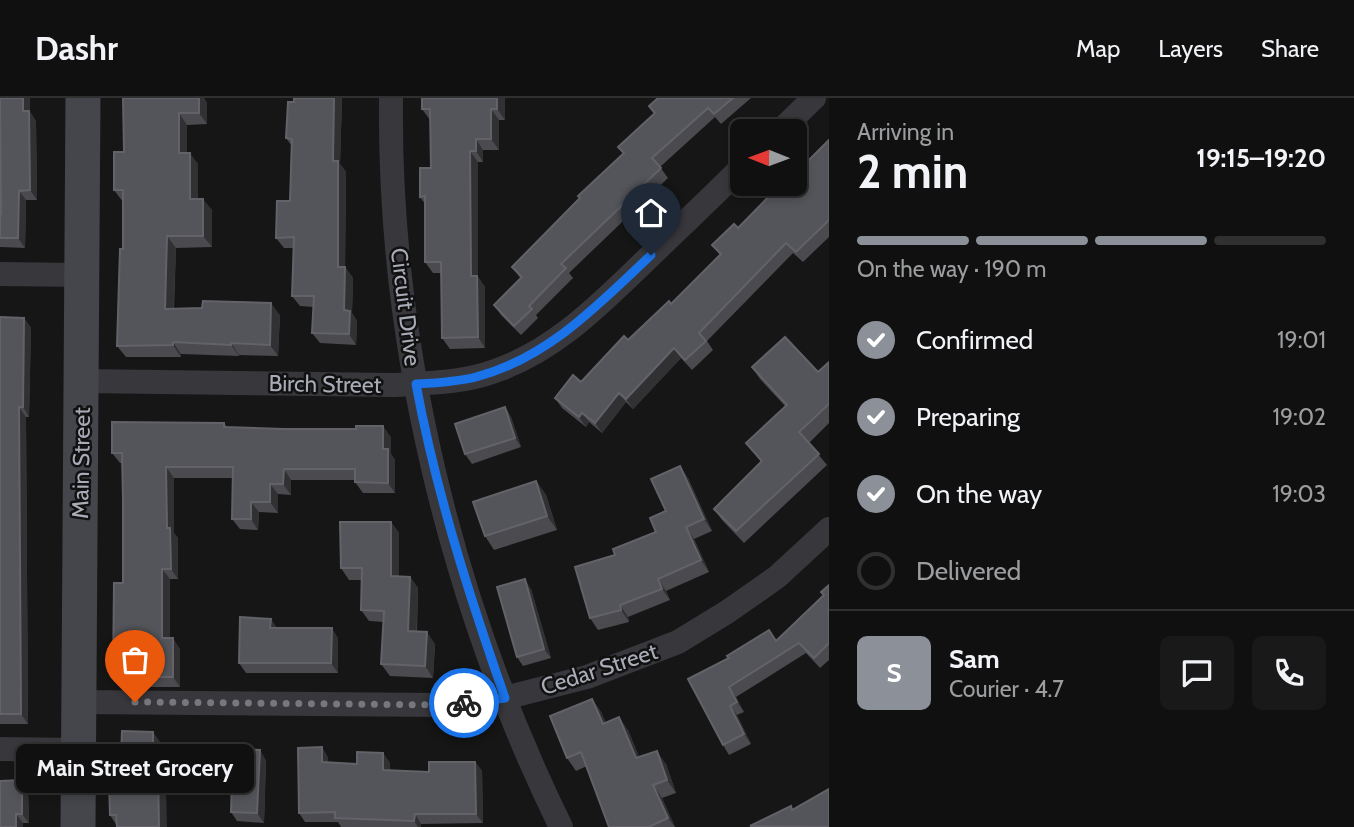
<!DOCTYPE html>
<meta charset="utf-8">
<style>
:root{--surface:#101011;--page:#19191a;--text:#f1f3f6;--muted:#9c9d9f;--line:#303031;--accent:#8c9099}
body{margin:0;font-family:Cabin,sans-serif;background:var(--page);color:var(--text);height:100vh;display:flex;flex-direction:column;font-size:26px;white-space:nowrap}
*{box-sizing:border-box;margin:0}
p{font-size:23px;color:var(--muted)}
.icon{flex:none;width:38px;height:38px;fill:none;stroke:currentColor;stroke-width:2;stroke-linecap:round;stroke-linejoin:round}
.map{position:relative;flex:1;overflow:hidden}
.side{display:flex;flex-direction:column;background:var(--surface);width:525px}
.side>*{flex:none}
.needle{width:46px;rotate:271deg}
.buttons{position:absolute;left:730px;top:21px;display:grid;gap:14px}
.buttons a{display:grid;place-items:center;width:77px;height:77px;border-radius:10px;background:var(--surface);box-shadow:0 4px 10px #0003,0 0 0 2px var(--line);font-size:35px}
.pin{position:absolute;display:grid;place-items:center;width:60px;height:60px;color:#fff;margin:-72px -30px;border-radius:50% 50% 50% 0;rotate:-45deg;box-shadow:0 0 7px #0007}
.pin .icon{rotate:45deg}
.courier{position:absolute;display:grid;place-items:center;width:70px;height:70px;margin:-35px;border:5px solid #1a73e8;border-radius:50%;background:#fff;color:#222;box-shadow:0 2px 9px #0007}
.bubble{position:absolute;height:49px;border-radius:10px;background:var(--surface);box-shadow:0 4px 10px #0003,0 0 0 2px var(--line);font-size:23px;font-weight:800;line-height:49px;text-align:center}
.headline em{font-style:normal;font-weight:800}
.headline div{display:flex;flex-direction:column-reverse}
.headline{display:flex;align-items:center;justify-content:space-between;height:119px;padding:0 28px}
h1{font-size:46px;font-weight:800;line-height:52px}
.bar{display:grid;grid-template-columns:repeat(4,1fr);gap:10px 7px;align-content:center;height:84px;padding:0 28px}
.bar i{height:9px;border-radius:5px;background:var(--line)}
.bar .on{background:var(--accent)}
.bar p{grid-column:span 4}
.line{display:flex;align-items:center;gap:18px;padding:0 28px;border-top:2px solid var(--line)}
.line div{flex:1}
.round{display:grid;place-items:center;flex:none;width:74px;height:74px;border-radius:10px;background:var(--page)}
ol{padding:0 28px;list-style:none}
li{display:flex;align-items:center;gap:21px;height:77px}
li p{margin-inline-start:auto}
li .icon{padding:7px;border-radius:50%;background:var(--accent);color:#fff;stroke-width:4}
li:last-child{color:var(--muted)}
li i{width:38px;height:38px;border:4px solid var(--line);border-radius:50%}
header{display:flex;align-items:center;gap:42px;box-sizing:border-box;height:98px;padding:0 35px;background:var(--surface);border-bottom:2px solid var(--line)}
header strong{font-size:33px}
nav{display:flex;gap:38px;margin-inline-start:auto;font-size:24px}
main{display:flex;flex:1;min-height:0}
.map>svg:first-child{display:block}
.lines{fill:none;stroke-linecap:round;stroke-linejoin:round}
.street{stroke:#37373c;stroke-width:24}
.secondary{stroke:#45464c;stroke-width:35}
.wall{fill:#4a4a4f}
.shaded-wall{fill:#313134}
.building{fill:#54555a;stroke:#626268;stroke-width:2}
.done{stroke:#76787e;stroke-width:7;stroke-dasharray:0 12.6}
.route{stroke:#1a73e8;stroke-width:9}
.labels{text-anchor:middle;dominant-baseline:central;stroke-width:5;stroke-linejoin:round;paint-order:stroke}
.street-label{font-size:23px;fill:#a9acb6;stroke:#111112}
</style>
<header>
<strong>Dashr</strong>
<nav><a>Map</a><a>Layers</a><a>Share</a></nav>
</header>
<main>
<div class="map">
<svg width="829" height="729" viewBox="0 0 829 729">
<rect width="100%" height="100%" fill="#161617"/>
<g class="lines">
<g class="street">
<path d="M 391,0 C 388,247 452,507 561,729"/>
<polyline points="780,33 814,0"/>
<polyline points="0,176 82,177"/>
<path d="M 82,283 L 394,287 C 428,285 463,285 495,273 C 556,252 600,206 645,163 C 677,132 710,101 742,69"/>
<polyline points="79,604 441,607 505,600 587,579 678,544 727,514 777,479 829,431"/>
<polyline points="0,651 79,652"/>
</g>
<polyline class="secondary" points="78,729 83,0"/>
</g>
<g class="wall">
<polygon points="0,0 30,0 30,14 36,23 37,102 26,102 25,150 0,149 0,116 1,116"/>
<polygon points="123,0 204,0 207,5 207,26 187,27 187,55 198,66 198,101 212,112 212,149 176,150 174,211 280,217 278,258 239,257 239,258 181,256 181,259 126,259 117,248 123,151 123,104 114,92 124,54"/>
<polygon points="294,0 342,0 340,66 346,74 345,169 353,180 352,215 357,223 356,247 320,245 312,235 314,209 300,208 292,198 294,150 284,150 276,140 290,103 291,47 286,40"/>
<polygon points="422,0 505,0 505,22 499,22 499,52 483,52 483,64 478,64 478,179 485,189 485,250 450,251 442,240 441,175 433,175 425,164 425,106 420,99 431,70 430,22 422,11"/>
<polygon points="658,0 751,0 721,26 715,19 660,69 668,80 569,175 573,180 536,217 538,220 521,237 501,217 494,207 521,181 512,169 623,56 618,49 654,16 649,8"/>
<polygon points="829,42 829,139 803,164 793,155 707,243 713,252 692,272 681,260 633,311 626,304 602,335 589,324 586,329 562,310 555,300 581,284 671,206 720,157 712,147 738,130 781,90"/>
<polygon points="0,219 24,220 31,230 29,319 26,319 28,626 0,626"/>
<polygon points="829,264 829,325 809,345 827,367 744,445 722,422 714,411 761,364 746,345 785,308 760,281 752,269 818,274"/>
<polygon points="505,309 511,319 521,349 472,366 465,356"/>
<polygon points="224,325 227,329 391,339 391,356 395,362 395,395 363,395 355,384 355,382 291,382 291,397 278,396 278,415 259,414 258,432 240,431 232,421 233,380 174,380 174,435 178,440 178,481 170,481 170,540 180,551 180,589 121,589 113,579 123,485 122,365 120,365 112,355"/>
<polygon points="688,380 712,433 694,441 709,474 666,493 670,502 628,519 629,524 598,532 590,520 615,457 656,434 666,413"/>
<polygon points="536,383 546,397 557,432 494,452 485,438"/>
<polygon points="391,424 399,435 399,478 410,479 418,490 417,534 435,546 433,580 390,578 381,566 384,524 369,523 361,512 362,482 349,482 341,470"/>
<polygon points="829,487 829,562 820,570 806,555 736,599 744,614 737,617 751,646 729,657 723,647 688,581 776,543 823,497"/>
<polygon points="531,491 551,560 523,568 517,559"/>
<polygon points="277,530 338,540 338,575 246,575 239,565"/>
<polygon points="592,601 601,614 606,625 628,632 639,659 666,666 676,695 662,700 675,729 609,729 587,668 576,673 567,660"/>
<polygon points="161,646 166,646 174,657 173,685 166,685 117,728 110,717 120,684"/>
<polygon points="383,655 390,665 390,673 429,674 475,664 482,673 483,725 421,726 421,729 341,729 338,724 305,724 299,715 328,659 328,664 357,666"/>
<polygon points="266,662 264,725 237,723 231,714"/>
<polygon points="28,692 29,725 23,725 23,729 0,729"/>
</g>
<g class="shaded-wall">
<polygon points="23,0 30,0 30,14 36,23 37,102 30,92 23,13"/>
<polygon points="199,0 204,0 207,5 207,26 199,15"/>
<polygon points="334,0 342,0 340,66 346,74 345,176 345,169 353,180 352,215 357,223 356,247 349,236 338,169 333,63"/>
<polygon points="497,0 505,0 505,22 497,11"/>
<polygon points="491,11 499,22 499,52 491,41"/>
<polygon points="179,15 187,27 187,66 179,55"/>
<polygon points="476,41 483,52 483,64 476,53"/>
<polygon points="470,53 478,64 478,179 485,189 485,250 478,239 471,178"/>
<polygon points="190,55 198,66 198,112 190,101"/>
<polygon points="19,93 26,102 25,150 18,140"/>
<polygon points="203,101 212,112 212,149 203,138"/>
<polygon points="167,138 176,150 173,222 165,211"/>
<polygon points="271,205 280,217 278,258 270,247"/>
<polygon points="24,220 31,230 29,319 23,309"/>
<polygon points="173,244 181,256 181,259 173,247"/>
<polygon points="231,245 239,257 239,258 231,247"/>
<polygon points="674,250 681,260 633,311 626,301"/>
<polygon points="619,295 626,304 602,335 595,325"/>
<polygon points="19,309 26,319 28,626 21,616"/>
<polygon points="505,309 511,319 521,349 515,340"/>
<polygon points="582,315 589,324 586,329 579,319"/>
<polygon points="383,328 391,339 391,356 395,362 395,395 388,385 383,351"/>
<polygon points="680,368 688,380 712,433 704,421"/>
<polygon points="166,369 174,380 174,435 178,440 178,481 171,471 167,430"/>
<polygon points="284,371 291,382 291,397 283,386"/>
<polygon points="536,383 546,397 557,432 547,418"/>
<polygon points="270,386 278,396 278,415 270,404"/>
<polygon points="251,404 259,414 258,432 251,421"/>
<polygon points="391,424 399,435 399,489 391,478"/>
<polygon points="686,429 694,441 709,474 701,462"/>
<polygon points="162,471 170,481 170,551 162,540"/>
<polygon points="410,479 418,490 416,545 408,533"/>
<polygon points="525,481 531,491 551,560 544,551"/>
<polygon points="658,481 666,493 670,502 662,491"/>
<polygon points="620,507 628,519 629,524 621,512"/>
<polygon points="271,521 277,530 270,530"/>
<polygon points="332,530 338,540 338,575 331,565"/>
<polygon points="427,534 435,546 433,580 425,568"/>
<polygon points="173,540 180,551 180,589 173,579"/>
<polygon points="729,589 736,599 744,614 737,604"/>
<polygon points="592,601 601,614 612,639 603,626"/>
<polygon points="730,608 737,617 751,646 744,636"/>
<polygon points="619,619 628,632 645,673 636,660"/>
<polygon points="153,634 161,645 161,656 153,645"/>
<polygon points="166,646 174,657 173,685 165,674"/>
<polygon points="322,649 328,659 329,674 322,664"/>
<polygon points="260,652 266,662 264,725 257,715"/>
<polygon points="657,653 666,666 676,695 667,682"/>
<polygon points="383,655 390,665 390,682 383,672"/>
<polygon points="475,664 482,673 483,725 476,716"/>
<polygon points="158,674 166,685 167,729 159,729"/>
<polygon points="22,682 28,692 29,725 22,716"/>
<polygon points="653,687 662,700 675,729 668,720"/>
<polygon points="16,716 23,725 23,729 16,729"/>
<polygon points="415,716 421,726 421,729 418,729 414,723"/>
</g>
<g class="building">
<polygon points="0,0 23,0 23,13 29,13 30,92 19,93 18,140 0,140 0,116 1,116"/>
<polygon points="123,0 199,0 199,15 179,15 179,55 190,55 190,101 203,101 203,138 167,138 165,211 202,210 203,203 271,205 270,247 231,245 231,247 173,244 173,247 117,248 120,151 123,151 123,92 114,92 114,54 124,54"/>
<polygon points="294,0 334,0 333,63 338,63 338,169 345,169 344,212 350,213 349,236 312,235 314,198 292,198 294,139 276,140 277,103 290,103 292,41 286,40 288,4 294,4"/>
<polygon points="422,0 497,0 497,11 491,11 491,41 476,41 476,53 470,53 471,178 477,178 478,239 442,240 441,164 425,164 425,98 420,99 420,70 431,70 430,11 422,11"/>
<polygon points="658,0 733,0 714,16 708,10 652,60 661,70 561,166 566,170 529,208 532,211 514,228 494,207 522,179 512,169 580,100 578,98 624,55 618,49 655,15 649,8"/>
<polygon points="829,42 829,122 796,154 786,145 699,235 706,243 685,262 674,250 626,301 619,295 595,325 582,315 579,319 555,300 573,277 581,284 624,238 628,242 669,203 671,206 721,156 712,147 734,126 738,130 779,88 781,90 786,86 794,86 794,77"/>
<polygon points="0,219 24,220 23,309 19,309 21,616 0,616"/>
<polygon points="785,239 818,274 829,264 829,306 799,334 819,356 736,433 714,411 762,363 746,345 787,307 752,269"/>
<polygon points="505,309 515,340 465,356 455,326"/>
<polygon points="112,324 224,325 224,329 284,331 356,331 356,328 383,328 383,351 388,351 388,385 355,384 355,371 284,371 283,386 270,386 270,404 251,404 251,421 232,421 233,369 166,369 167,430 170,430 171,471 162,471 162,540 173,540 173,579 113,579 114,485 123,485 123,402 122,355 112,355"/>
<polygon points="680,368 704,421 686,429 701,462 658,481 662,491 620,507 621,512 590,520 575,469 615,457 613,451 656,434 650,420 666,413 651,381"/>
<polygon points="536,383 547,418 485,438 473,404"/>
<polygon points="340,424 391,424 391,478 410,479 408,533 427,534 425,568 381,566 384,513 361,512 362,470 341,470"/>
<polygon points="525,481 544,551 517,559 497,489"/>
<polygon points="829,487 829,545 814,560 799,545 729,589 737,604 730,608 744,636 723,647 688,581 729,560 727,558 769,532 776,543 824,497 821,494"/>
<polygon points="240,519 271,521 270,530 332,530 331,565 239,565"/>
<polygon points="592,601 603,626 619,619 636,660 657,653 667,682 653,687 668,720 649,729 609,729 581,654 567,660 550,618"/>
<polygon points="122,633 153,634 153,645 166,646 165,674 158,674 159,729 117,729 116,717 110,717 109,684 120,684"/>
<polygon points="322,649 322,664 357,666 357,654 383,655 383,672 429,674 429,664 475,664 476,716 415,716 414,723 335,720 335,714 299,715 298,650"/>
<polygon points="233,651 260,652 257,715 231,714"/>
<polygon points="22,682 22,716 16,716 16,729 0,729 0,683"/>
<polygon points="829,691 829,729 750,728 791,708 792,712"/>
</g>
<g class="lines">
<polyline class="done" points="135,604 441,607 464,605"/>
<path class="route" d="M 464,605 L 505,600 C 469,497 436,394 416,286 C 436,285 457,284 476,279 C 548,260 598,207 651,157"/>
</g>
<g class="labels">
<g class="street-label">
<text transform="translate(406 209) rotate(83)">Circuit Drive</text>
<text transform="translate(325 286) rotate(1)">Birch Street</text>
<text transform="translate(81 365) rotate(-89)">Main Street</text>
<text transform="translate(599 571) rotate(-18)">Cedar Street</text>
</g>
</g>
</svg>
<div class="buttons">
<a><svg class="needle" viewBox="-14 -14 28 28"><path d="M0-13l5 13h-10z" fill="#e53935"/><path d="M0 13l5-13h-10z" fill="#9c9d9f"/></svg></a>
</div>
<div class="pin" style="left:135px;top:604px;background:#ea580c"><svg class="icon" aria-label="bag" viewBox="0 0 24 24"><path d="M5 8h14l-1 12H6zM9 8a3 3 0 0 1 6 0"/></svg></div>
<div class="pin" style="left:651px;top:157px;background:#1f2937"><svg class="icon" aria-label="home" viewBox="0 0 24 24"><path d="M3 11l9-7 9 7M6 9v11h12V9"/></svg></div>
<div class="courier" style="left:464px;top:605px"><svg class="icon" aria-label="bike" viewBox="0 0 24 24"><circle cx="6" cy="16" r="4"/><circle cx="18" cy="16" r="4"/><path d="M6 16l4-8h5l3 8M10 8l3 8H6M13 5h3"/></svg></div>
<div class="bubble" style="left:16px;top:646px;width:238px">Main Street Grocery</div>
</div>
<section class="side">
<div class="headline"><div><h1>2 min</h1><p>Arriving in</p></div><em>19:15–19:20</em></div>
<div class="bar"><i class="on"></i><i class="on"></i><i class="on"></i><i></i><p>On the way · 190 m</p></div>
<ol>
<li><svg class="icon" aria-label="check" viewBox="0 0 24 24"><path d="M5 12l5 5 9-10"/></svg>Confirmed<p>19:01</p></li>
<li><svg class="icon" aria-label="check" viewBox="0 0 24 24"><path d="M5 12l5 5 9-10"/></svg>Preparing<p>19:02</p></li>
<li><svg class="icon" aria-label="check" viewBox="0 0 24 24"><path d="M5 12l5 5 9-10"/></svg>On the way<p>19:03</p></li>
<li><i></i>Delivered</li>
</ol>
<div class="line" style="height:126px"><b class="round" style="background:var(--accent);color:#fff">S</b><div><b>Sam</b><p>Courier · 4.7</p></div><a class="round"><svg class="icon" aria-label="chat" viewBox="0 0 24 24"><path d="M4 5h16v11H9l-5 4z"/></svg></a><a class="round"><svg class="icon" aria-label="phone" viewBox="0 0 24 24"><path d="M5 4h4l2 5-3 2q2 4 5 5l2-3 5 2v4C11 20 4 13 5 4z"/></svg></a></div>
</section>
</main>
